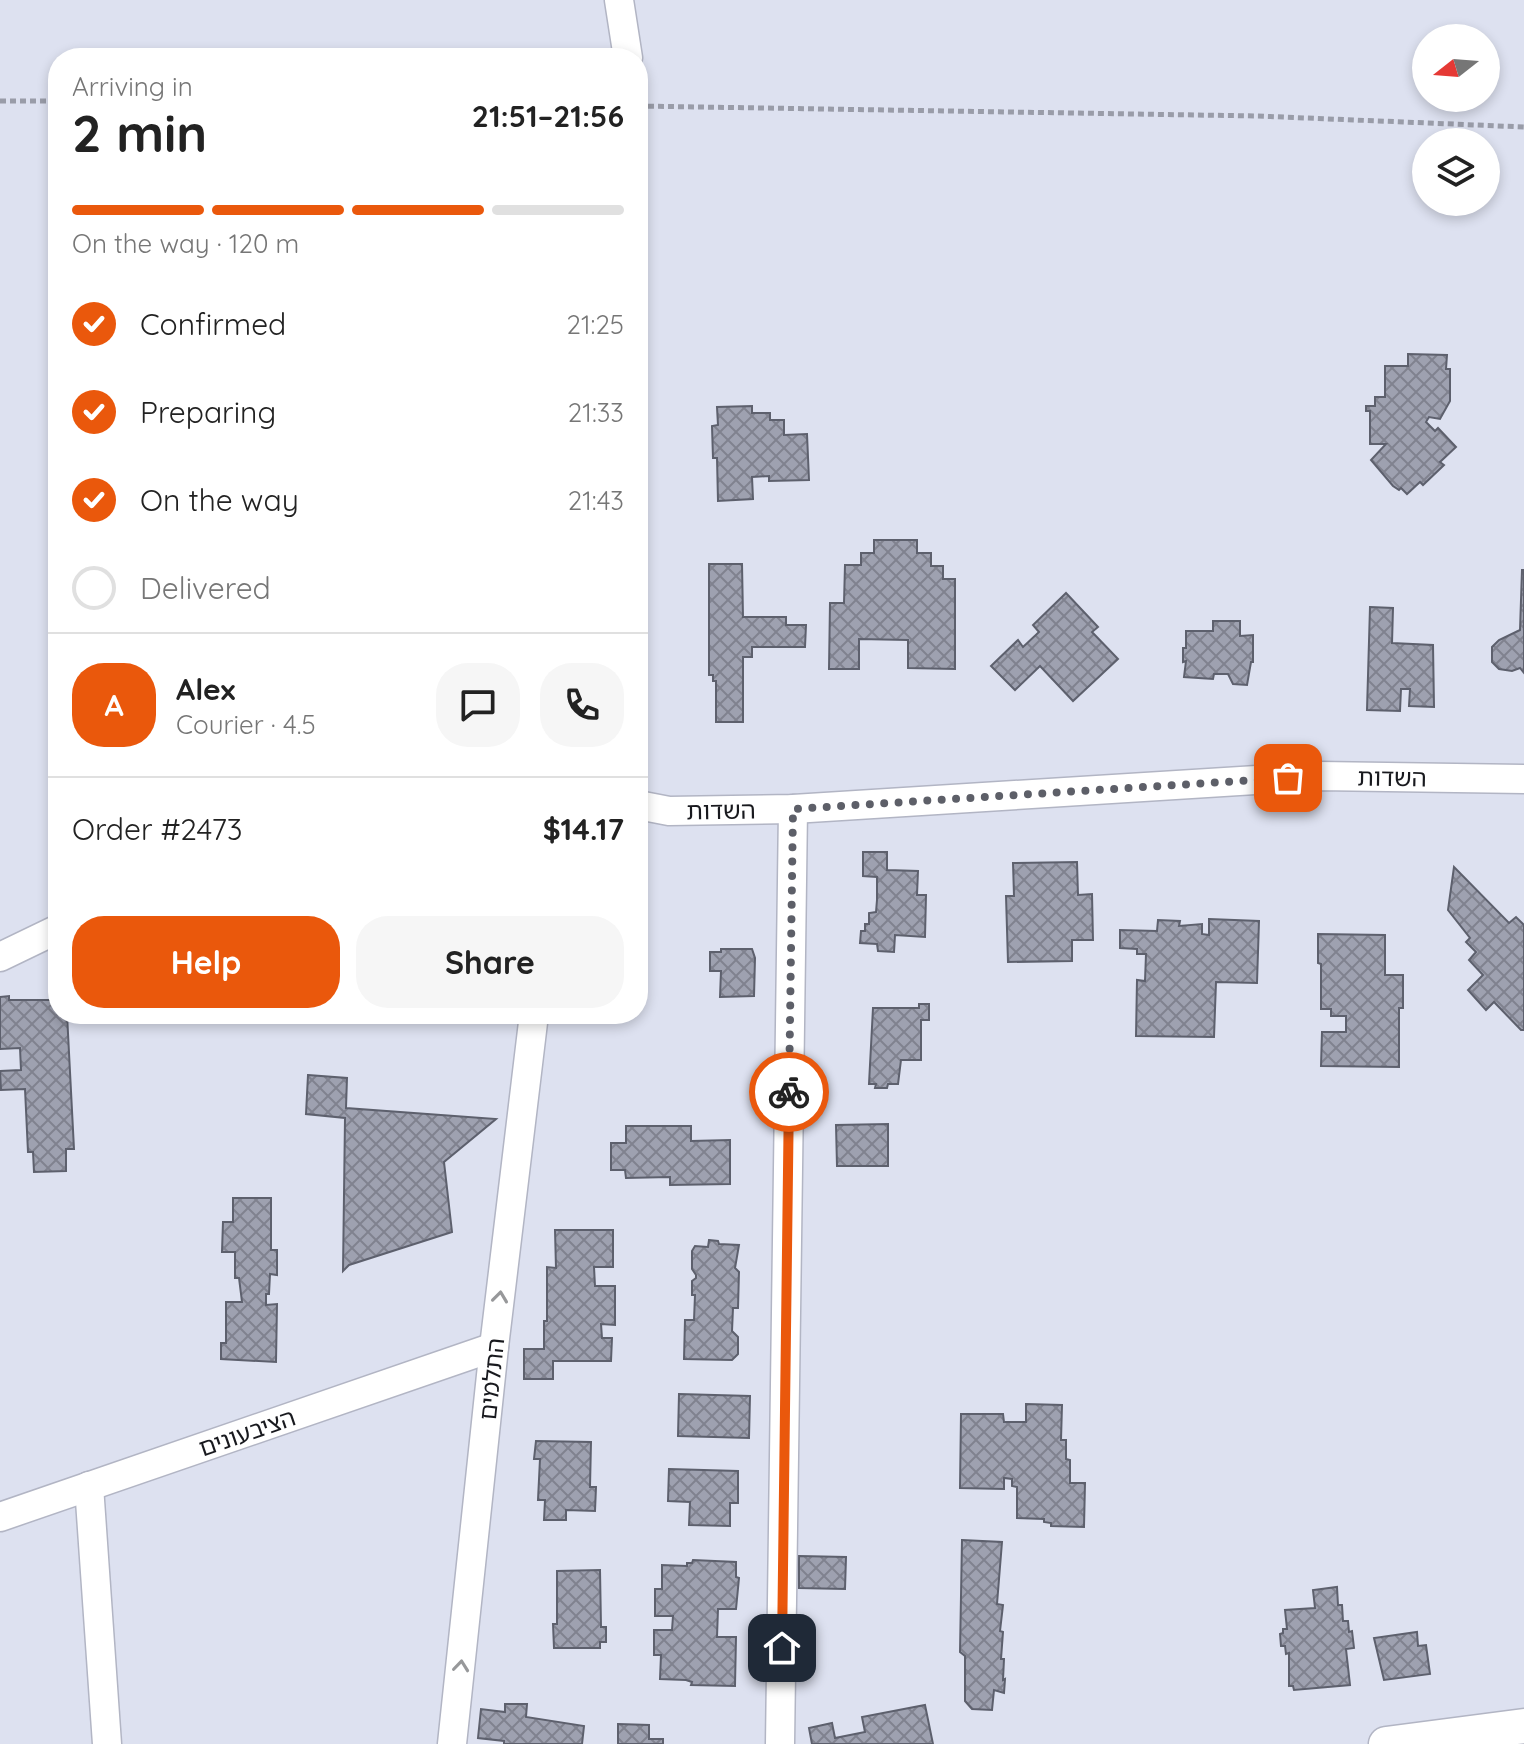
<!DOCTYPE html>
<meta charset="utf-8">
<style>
:root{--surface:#fff;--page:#f6f6f6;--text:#222;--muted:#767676;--line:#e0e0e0;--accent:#ea580c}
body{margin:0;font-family:Quicksand,"Noto Sans Hebrew",sans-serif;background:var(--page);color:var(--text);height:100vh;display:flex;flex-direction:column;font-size:30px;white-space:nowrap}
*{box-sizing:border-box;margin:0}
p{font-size:26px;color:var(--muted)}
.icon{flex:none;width:44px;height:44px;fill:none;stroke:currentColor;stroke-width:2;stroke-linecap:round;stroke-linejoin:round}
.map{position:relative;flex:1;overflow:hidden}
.panel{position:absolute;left:48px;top:48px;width:600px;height:976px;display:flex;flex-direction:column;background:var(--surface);border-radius:32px;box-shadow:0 4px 12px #0003}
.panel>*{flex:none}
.needle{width:52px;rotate:253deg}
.tools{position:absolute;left:1412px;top:24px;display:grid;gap:16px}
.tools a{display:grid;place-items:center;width:88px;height:88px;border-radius:50%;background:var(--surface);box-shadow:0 4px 12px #0003;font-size:40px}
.pin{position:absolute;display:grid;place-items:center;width:68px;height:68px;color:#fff;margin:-34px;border-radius:16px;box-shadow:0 4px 12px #0006}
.courier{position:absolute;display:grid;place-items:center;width:80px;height:80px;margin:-40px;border:6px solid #ea580c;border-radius:50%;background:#fff;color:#222;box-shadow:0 2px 10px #0007}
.summary em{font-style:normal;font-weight:700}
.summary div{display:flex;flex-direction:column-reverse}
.summary{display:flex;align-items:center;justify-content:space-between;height:136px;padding:0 24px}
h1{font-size:52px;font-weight:700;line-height:60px}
.bar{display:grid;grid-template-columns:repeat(4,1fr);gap:12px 8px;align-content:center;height:96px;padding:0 24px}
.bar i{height:10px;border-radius:6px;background:var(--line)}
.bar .on{background:var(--accent)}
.bar p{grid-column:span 4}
.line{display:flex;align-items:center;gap:20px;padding:0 24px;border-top:2px solid var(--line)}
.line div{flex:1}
.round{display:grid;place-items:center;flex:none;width:84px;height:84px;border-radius:32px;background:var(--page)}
ol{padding:0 24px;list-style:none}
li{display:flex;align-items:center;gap:24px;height:88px}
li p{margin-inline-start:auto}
li .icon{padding:8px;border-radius:50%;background:var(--accent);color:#fff;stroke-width:4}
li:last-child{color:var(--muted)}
li i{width:44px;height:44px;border:4px solid var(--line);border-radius:50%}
.action{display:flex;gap:16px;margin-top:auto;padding:16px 24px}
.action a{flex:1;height:92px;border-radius:32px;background:var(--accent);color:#fff;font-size:32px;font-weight:700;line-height:92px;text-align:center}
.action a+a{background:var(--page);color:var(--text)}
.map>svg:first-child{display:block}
.building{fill:url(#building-cross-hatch);stroke:#5d606d;stroke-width:2}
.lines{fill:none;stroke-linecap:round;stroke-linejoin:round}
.minor-casing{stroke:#b2b5c4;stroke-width:31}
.tertiary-casing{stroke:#b2b5c4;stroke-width:37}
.path{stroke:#999ca8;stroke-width:5;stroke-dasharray:6 4;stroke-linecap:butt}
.minor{stroke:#fff;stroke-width:28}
.tertiary{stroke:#fff;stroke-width:34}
.oneway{stroke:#97989a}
.done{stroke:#5d5f68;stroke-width:8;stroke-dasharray:0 14.4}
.route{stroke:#ea580c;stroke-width:10}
.labels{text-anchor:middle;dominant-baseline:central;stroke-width:7;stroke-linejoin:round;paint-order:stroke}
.street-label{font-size:24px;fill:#18191e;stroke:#fff}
</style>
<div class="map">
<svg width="1524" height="1744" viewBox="0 0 1524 1744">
<defs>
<pattern id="building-cross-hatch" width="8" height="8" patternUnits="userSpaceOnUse" patternTransform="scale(2)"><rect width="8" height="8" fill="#9ea1b0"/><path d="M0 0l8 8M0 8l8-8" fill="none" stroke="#80828f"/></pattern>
</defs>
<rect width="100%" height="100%" fill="#dde1f0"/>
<g class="building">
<polygon points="1408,354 1447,355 1446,369 1450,369 1450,401 1440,419 1429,417 1426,422 1435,431 1438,428 1456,447 1440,462 1444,465 1423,485 1420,482 1407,494 1401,488 1399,490 1393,486 1371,460 1386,444 1370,444 1370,411 1366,411 1366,406 1375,406 1375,397 1385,397 1385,366 1408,366"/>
<polygon points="752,406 752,413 770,413 770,420 784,420 784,435 807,434 809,480 769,481 769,476 752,477 753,499 718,501 717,458 713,458 712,426 718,425 717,407"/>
<polygon points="874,540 917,540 917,553 931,553 931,566 943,566 943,579 955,579 955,669 908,668 908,640 859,639 859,669 829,669 830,603 844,603 845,565 861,565 861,553 874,553"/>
<polygon points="709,564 742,564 743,617 786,617 786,625 806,625 805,647 752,647 752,657 743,657 743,722 716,722 716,681 713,681 713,675 709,675"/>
<polygon points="1522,570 1524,570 1524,673 1520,668 1512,671 1499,669 1492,662 1492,647 1499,640 1520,630"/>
<polygon points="1066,593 1098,627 1092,632 1118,659 1073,701 1040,666 1015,690 991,666 1018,640 1023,647 1039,632 1033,625"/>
<polygon points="1370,607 1393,608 1392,643 1433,645 1434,707 1409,706 1410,689 1401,689 1400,711 1367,710"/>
<polygon points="1213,621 1240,621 1240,636 1253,635 1253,662 1251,662 1247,685 1233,684 1228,674 1214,674 1213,679 1184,677 1186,661 1183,662 1183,648 1186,648 1186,631 1213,631"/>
<polygon points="863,852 887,852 887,870 918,871 917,895 926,895 925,937 895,935 894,952 878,951 877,944 860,943 861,931 865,931 865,924 869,924 869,913 876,912 877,900 877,877 863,876"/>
<polygon points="1077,862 1078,895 1092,894 1093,940 1072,940 1072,961 1008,962 1006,896 1014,896 1013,863"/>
<polygon points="1454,867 1509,923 1516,917 1524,925 1524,1030 1521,1030 1494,1002 1486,1010 1468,990 1483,975 1469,960 1476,952 1466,942 1470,938 1448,910"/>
<polygon points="1209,919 1259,921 1257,983 1216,982 1214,1037 1136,1036 1137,980 1145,981 1146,954 1137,954 1137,949 1120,948 1120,930 1157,931 1158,920 1180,921 1179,926 1202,924 1202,934 1209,935"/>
<polygon points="1318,934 1385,935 1385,975 1403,975 1403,1008 1399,1008 1399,1067 1321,1066 1322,1032 1346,1032 1346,1016 1331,1016 1331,1009 1321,1009 1321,964 1318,963"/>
<polygon points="721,949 752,949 755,958 754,996 720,997 721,971 710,971 710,952 721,952"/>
<polygon points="9,996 9,1000 58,1000 58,1014 67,1014 74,1149 66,1149 66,1171 34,1172 33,1152 28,1152 25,1089 1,1090 0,1071 21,1070 20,1048 0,1049 0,997"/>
<polygon points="919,1004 929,1004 929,1020 921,1020 921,1060 901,1060 898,1084 888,1084 887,1088 875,1088 876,1084 869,1084 873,1008 919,1008"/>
<polygon points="378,1014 395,1014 394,1021 378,1019"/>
<polygon points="403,1014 442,1014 436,1014 428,1023 402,1019"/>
<polygon points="308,1075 347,1078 346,1108 496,1119 444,1162 452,1232 349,1265 343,1271 345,1118 306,1114"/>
<polygon points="888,1124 888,1166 837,1166 836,1125"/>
<polygon points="626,1126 691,1126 691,1141 730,1140 730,1184 670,1185 670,1177 626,1178 625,1170 611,1170 611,1143 626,1143"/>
<polygon points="233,1198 271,1198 271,1250 277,1250 277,1275 270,1274 269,1294 266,1294 266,1305 277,1304 276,1362 221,1359 221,1343 226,1343 226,1302 242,1302 239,1278 235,1278 235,1252 222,1252 223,1222 233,1222"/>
<polygon points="555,1230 613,1230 613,1267 594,1267 595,1286 615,1286 615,1325 601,1324 602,1338 612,1338 611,1361 553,1361 553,1379 524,1379 524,1349 544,1349 544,1321 547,1321 547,1267 556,1268"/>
<polygon points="709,1240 718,1241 719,1244 739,1245 735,1268 739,1272 738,1308 733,1308 732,1331 738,1337 738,1354 732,1360 684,1359 685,1320 694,1320 695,1295 692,1295 692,1281 696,1278 696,1275 692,1269 692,1251 695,1246 708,1247"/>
<polygon points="679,1394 750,1396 749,1438 678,1436"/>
<polygon points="1026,1404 1062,1405 1061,1440 1066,1440 1066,1459 1070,1460 1070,1483 1085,1483 1084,1527 1051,1526 1051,1523 1044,1522 1044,1519 1017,1518 1017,1487 1012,1486 1012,1479 1004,1478 1004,1489 960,1488 961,1414 1003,1414 1004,1422 1026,1422"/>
<polygon points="536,1441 591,1442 590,1487 596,1487 595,1511 566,1510 566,1520 544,1520 545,1500 538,1500 540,1459 534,1459"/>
<polygon points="669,1469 738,1471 738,1503 730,1503 730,1526 689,1525 690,1502 668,1501"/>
<polygon points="962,1540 1002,1542 997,1604 1003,1605 1000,1631 1003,1632 1001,1659 1004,1659 1003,1680 1005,1679 1004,1693 994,1690 992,1710 972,1709 965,1701 965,1656 960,1652"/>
<polygon points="799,1556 846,1557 845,1589 799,1588"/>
<polygon points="693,1560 736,1562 736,1577 739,1578 736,1609 718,1609 717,1637 736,1637 735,1686 691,1685 692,1682 686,1680 660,1679 661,1655 654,1655 654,1630 672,1630 673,1616 655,1616 655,1589 662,1589 662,1565 687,1566 687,1563 692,1563"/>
<polygon points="600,1570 601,1627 606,1627 606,1642 600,1642 600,1648 554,1648 553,1624 557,1624 557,1571"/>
<polygon points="1337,1587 1338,1605 1342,1605 1343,1621 1348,1621 1349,1632 1352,1631 1354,1648 1346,1649 1350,1685 1294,1690 1293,1686 1289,1686 1289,1653 1286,1654 1285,1646 1281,1646 1280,1634 1283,1633 1283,1629 1287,1629 1285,1610 1315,1608 1313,1590"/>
<polygon points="1417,1632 1418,1646 1426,1645 1430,1674 1384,1680 1374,1638"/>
<polygon points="505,1704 527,1704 526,1717 584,1726 582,1744 504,1744 504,1741 478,1738 481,1709 505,1712"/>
<polygon points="925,1705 933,1744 812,1744 809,1728 832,1723 835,1738 865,1732 862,1717"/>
<polygon points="618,1724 649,1725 649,1739 663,1739 663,1744 618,1744"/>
</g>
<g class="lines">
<defs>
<g id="minor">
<polyline points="619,0 628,58"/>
<polyline points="638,805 669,811 793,809 1319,776 1524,779"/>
<polyline points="0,957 58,929"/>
<polyline points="89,1486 107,1744"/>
<polyline points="0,1517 494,1347"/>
<polyline points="452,1744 494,1347 534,1014"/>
<polyline points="780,1744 793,809"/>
</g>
<polyline id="tertiary" points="1386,1744 1524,1726"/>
</defs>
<use href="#minor" class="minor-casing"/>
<use href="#tertiary" class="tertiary-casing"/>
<g class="path">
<polyline points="0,101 58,101"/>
<polyline points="638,106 1258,116 1524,127"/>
</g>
<use href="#minor" class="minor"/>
<use href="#tertiary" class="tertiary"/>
</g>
<defs><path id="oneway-chevron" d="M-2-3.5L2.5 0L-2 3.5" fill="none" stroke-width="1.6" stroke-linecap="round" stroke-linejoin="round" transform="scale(2)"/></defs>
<g class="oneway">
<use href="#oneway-chevron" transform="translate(500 1297) rotate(-83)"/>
<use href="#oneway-chevron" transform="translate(461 1666) rotate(-84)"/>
</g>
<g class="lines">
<polyline class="done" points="789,1092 793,809 1288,778"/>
<polyline class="route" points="782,1648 789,1092"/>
</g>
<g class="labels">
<g class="street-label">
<text transform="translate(1392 777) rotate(1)">השדות</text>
<text transform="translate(721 810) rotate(-1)">השדות</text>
<text transform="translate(491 1379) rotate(-84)">התלמים</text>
<text transform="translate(247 1432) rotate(-19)">הציבעונים</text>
</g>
</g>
</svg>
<div class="tools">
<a><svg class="needle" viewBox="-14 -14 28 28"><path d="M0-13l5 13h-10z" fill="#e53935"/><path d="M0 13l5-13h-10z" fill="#767676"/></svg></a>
<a><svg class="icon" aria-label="layers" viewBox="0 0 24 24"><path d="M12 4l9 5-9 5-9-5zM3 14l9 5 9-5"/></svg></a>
</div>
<div class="pin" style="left:1288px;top:778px;background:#ea580c"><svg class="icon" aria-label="bag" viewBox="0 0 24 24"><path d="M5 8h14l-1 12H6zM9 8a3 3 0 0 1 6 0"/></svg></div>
<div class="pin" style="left:782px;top:1648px;background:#1f2937"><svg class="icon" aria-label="home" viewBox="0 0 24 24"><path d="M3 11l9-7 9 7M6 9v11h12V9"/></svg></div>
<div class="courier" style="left:789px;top:1092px"><svg class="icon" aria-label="bike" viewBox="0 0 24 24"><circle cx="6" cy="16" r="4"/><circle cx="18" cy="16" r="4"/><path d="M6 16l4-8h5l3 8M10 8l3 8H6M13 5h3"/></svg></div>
<section class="panel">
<div class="summary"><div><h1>2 min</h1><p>Arriving in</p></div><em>21:51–21:56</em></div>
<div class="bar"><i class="on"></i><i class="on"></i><i class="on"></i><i></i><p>On the way · 120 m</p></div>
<ol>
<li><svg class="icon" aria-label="check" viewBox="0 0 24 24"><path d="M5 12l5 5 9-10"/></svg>Confirmed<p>21:25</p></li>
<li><svg class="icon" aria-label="check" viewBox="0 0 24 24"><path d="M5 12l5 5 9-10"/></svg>Preparing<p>21:33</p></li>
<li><svg class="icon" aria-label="check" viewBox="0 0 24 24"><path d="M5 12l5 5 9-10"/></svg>On the way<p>21:43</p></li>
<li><i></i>Delivered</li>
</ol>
<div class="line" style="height:144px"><b class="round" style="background:var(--accent);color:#fff">A</b><div><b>Alex</b><p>Courier · 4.5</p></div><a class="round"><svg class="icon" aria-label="chat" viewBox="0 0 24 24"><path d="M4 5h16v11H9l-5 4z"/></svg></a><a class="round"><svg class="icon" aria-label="phone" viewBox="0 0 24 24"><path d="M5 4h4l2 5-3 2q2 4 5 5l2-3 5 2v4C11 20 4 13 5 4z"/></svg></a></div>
<div class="line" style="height:104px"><div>Order #2473</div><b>$14.17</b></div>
<div class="action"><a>Help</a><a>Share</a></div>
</section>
</div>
